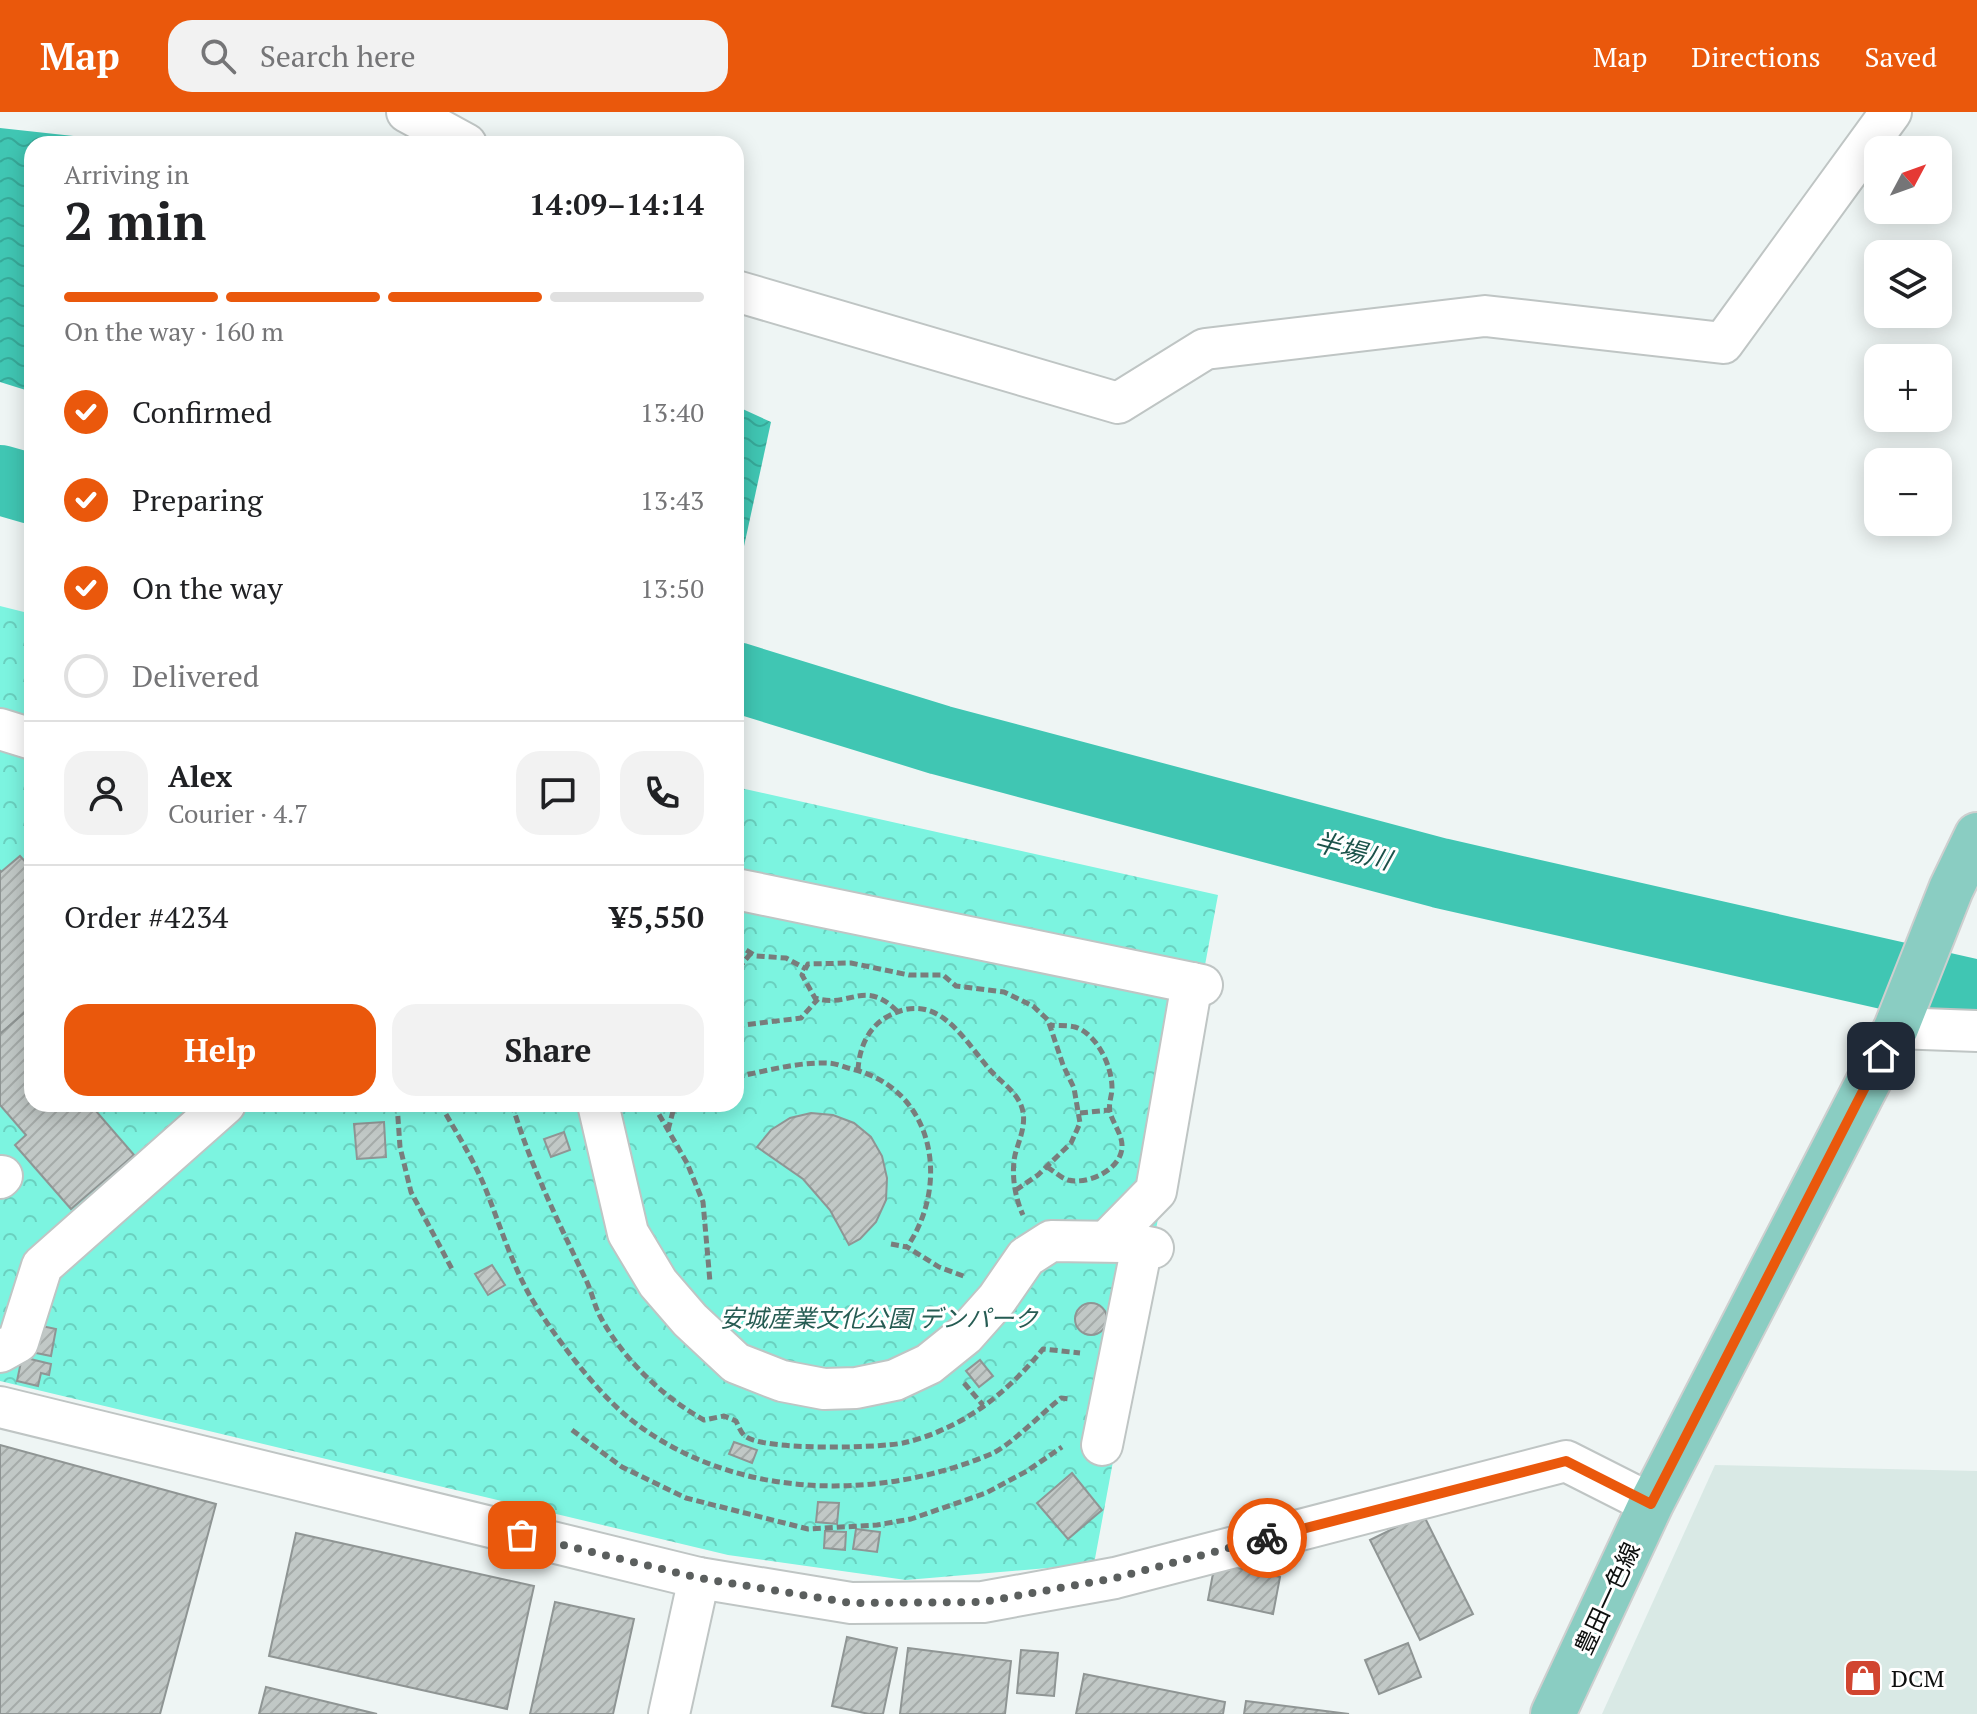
<!DOCTYPE html>
<meta charset="utf-8">
<style>
:root{--surface:#fff;--page:#f2f2f2;--text:#202124;--muted:#757577;--line:#e0e0e0;--accent:#ea580c}
body{margin:0;font-family:"PT Serif","Noto Sans JP",serif;background:var(--page);color:var(--text);height:100vh;display:flex;flex-direction:column;font-size:30px;white-space:nowrap}
*{box-sizing:border-box;margin:0}
p{font-size:26px;color:var(--muted)}
.icon{flex:none;width:44px;height:44px;fill:none;stroke:currentColor;stroke-width:2;stroke-linecap:round;stroke-linejoin:round}
.map{position:relative;flex:1;overflow:hidden}
.panel{position:absolute;left:24px;top:24px;width:720px;height:976px;display:flex;flex-direction:column;background:var(--surface);border-radius:24px;box-shadow:0 4px 20px #0003}
.panel>*{flex:none}
.needle{width:52px;rotate:49deg}
.controls{position:absolute;left:1864px;top:24px;display:grid;gap:16px}
.controls a{display:grid;place-items:center;width:88px;height:88px;border-radius:16px;background:var(--surface);box-shadow:0 4px 20px #0003;font-size:40px}
.pin{position:absolute;display:grid;place-items:center;width:68px;height:68px;color:#fff;margin:-34px;border-radius:16px;box-shadow:0 4px 12px #0006}
.courier{position:absolute;display:grid;place-items:center;width:80px;height:80px;margin:-40px;border:6px solid #ea580c;border-radius:50%;background:#fff;color:#222;box-shadow:0 2px 10px #0007}
.summary em{font-style:normal;font-weight:700}
.summary div{display:flex;flex-direction:column-reverse}
.summary{display:flex;align-items:center;justify-content:space-between;height:136px;padding:0 40px}
h1{font-size:52px;font-weight:700;line-height:60px}
.bar{display:grid;grid-template-columns:repeat(4,1fr);gap:12px 8px;align-content:center;height:96px;padding:0 40px}
.bar i{height:10px;border-radius:6px;background:var(--line)}
.bar .on{background:var(--accent)}
.bar p{grid-column:span 4}
.line{display:flex;align-items:center;gap:20px;padding:0 40px;border-top:2px solid var(--line)}
.line div{flex:1}
.round{display:grid;place-items:center;flex:none;width:84px;height:84px;border-radius:24px;background:var(--page)}
ol{padding:0 40px;list-style:none}
li{display:flex;align-items:center;gap:24px;height:88px}
li p{margin-inline-start:auto}
li .icon{padding:8px;border-radius:50%;background:var(--accent);color:#fff;stroke-width:4}
li:last-child{color:var(--muted)}
li i{width:44px;height:44px;border:4px solid var(--line);border-radius:50%}
.button{display:flex;gap:16px;margin-top:auto;padding:16px 40px}
.button a{flex:1;height:92px;border-radius:24px;background:var(--accent);color:#fff;font-size:32px;font-weight:700;line-height:92px;text-align:center}
.button a+a{background:var(--page);color:var(--text)}
header{display:flex;align-items:center;gap:48px;box-sizing:border-box;height:112px;padding:0 40px;background:var(--accent);color:#fff}
header strong{font-size:38px}
nav{display:flex;gap:44px;margin-inline-start:auto;font-size:28px}
.search{width:560px;height:72px;background:var(--page);display:flex;align-items:center;gap:20px;box-sizing:border-box;padding:0 28px;border-radius:24px;color:var(--muted);font-size:30px}
.map>svg:first-child{display:block}
.built{fill:#d9e9e5}
.park{fill:url(#park-crowns)}
.water{fill:url(#water-waves)}
.lines{fill:none;stroke-linecap:round;stroke-linejoin:round}
.river{stroke:#40c6b3;stroke-width:70}
.building{fill:url(#building-hatch);stroke:#8f9594;stroke-width:2}
.street-casing{stroke:#bfc5c4;stroke-width:44}
.primary-casing{stroke:#cecfcf;stroke-width:48}
.path{stroke:#797d7c;stroke-width:5;stroke-dasharray:8 4;stroke-linecap:butt}
.street{stroke:#fff;stroke-width:40}
.primary{stroke:#8acdc2;stroke-width:44}
.done{stroke:#5b5f5e;stroke-width:8;stroke-dasharray:0 14.4}
.route{stroke:#ea580c;stroke-width:10}
.labels{text-anchor:middle;dominant-baseline:central;stroke-width:6;stroke-linejoin:round;paint-order:stroke}
.park-label{font-size:24px;font-style:italic;fill:#265c53;stroke:#fff}
.street-label{font-size:24px;fill:#0c0e0d;stroke:#fff}
.poi-label{font-size:24px;fill:#0c0e0d;stroke:#fff;text-anchor:start}
.water-label{font-size:26px;font-style:italic;fill:#1c534b;stroke:#fff}
</style>
<header>
<strong>Map</strong>
<div class="search"><svg class="icon" aria-label="search" viewBox="0 0 24 24"><circle cx="10" cy="10" r="6"/><path d="M15 15l6 6"/></svg>Search here</div>
<nav><a>Map</a><a>Directions</a><a>Saved</a></nav>
</header>
<div class="map">
<svg width="1977" height="1602" viewBox="0 0 1977 1602">
<defs>
<pattern id="park-crowns" width="20" height="18" patternUnits="userSpaceOnUse" patternTransform="scale(2)"><rect width="20" height="18" fill="#7cf4e0"/><path d="M2 6a3 3 0 1 1 6 0M12 15a3 3 0 1 1 6 0" fill="none" stroke="#6ad0bf"/></pattern>
<pattern id="water-waves" width="16" height="10" patternUnits="userSpaceOnUse" patternTransform="scale(2)"><rect width="16" height="10" fill="#40c6b3"/><path d="M0 5q4-4 8 0t8 0" fill="none" stroke="#37a999"/></pattern>
<pattern id="building-hatch" width="6" height="6" patternUnits="userSpaceOnUse" patternTransform="scale(2)"><rect width="6" height="6" fill="#c1c8c6"/><path d="M-1 1l2-2M0 6l6-6M5 7l2-2" fill="none" stroke="#a5aba9"/></pattern>
</defs>
<rect width="100%" height="100%" fill="#eef5f4"/>
<polygon class="built" points="1715,1353 1977,1359 1977,1602 1602,1602"/>
<polygon class="park" points="0,494 32,502 32,992 736,992 736,675 1218,783 1094,1452 906,1468 728,1443 0,1269"/>
<g class="water">
<polygon points="0,16 147,32 32,32 32,280 0,270"/>
<polygon points="736,294 771,310 736,471"/>
</g>
<g class="lines">
<g class="river">
<polyline points="0,368 32,377"/>
<polyline points="736,565 940,628 1440,761 1977,883"/>
</g>
</g>
<g class="building">
<polygon points="20,744 32,757 32,798 27,803 32,808 32,894 0,922 0,758 1,760"/>
<polygon points="32,894 32,992 103,992 95,998 134,1043 71,1097 15,1033 26,1023 0,993 0,922"/>
<polygon points="811,1001 833,1003 854,1011 871,1025 882,1044 887,1066 886,1088 876,1110 860,1127 849,1133 830,1098 803,1067 757,1035 771,1018 790,1006"/>
<polygon points="384,1010 386,1045 357,1047 354,1012"/>
<polygon points="564,1020 570,1038 551,1045 544,1027"/>
<polygon points="492,1153 505,1173 488,1183 475,1162"/>
<circle cx="1091" cy="1207" r="16"/>
<polygon points="37,1213 56,1217 51,1244 31,1240"/>
<polygon points="22,1245 51,1252 49,1263 41,1261 38,1274 17,1269"/>
<polygon points="980,1248 993,1264 979,1275 966,1259"/>
<polygon points="734,1330 757,1338 752,1351 729,1342"/>
<polygon points="0,1333 216,1392 160,1602 0,1602"/>
<polygon points="1072,1361 1102,1398 1068,1427 1037,1391"/>
<polygon points="818,1390 839,1391 837,1412 816,1410"/>
<polygon points="1423,1402 1473,1502 1420,1528 1370,1428"/>
<polygon points="856,1417 880,1420 877,1440 853,1437"/>
<polygon points="825,1419 846,1420 845,1438 824,1436"/>
<polygon points="296,1421 534,1474 507,1597 269,1544"/>
<polygon points="1215,1451 1280,1465 1273,1502 1208,1488"/>
<polygon points="555,1490 634,1507 613,1602 530,1602"/>
<polygon points="847,1525 897,1536 883,1602 869,1602 832,1594"/>
<polygon points="1408,1531 1421,1565 1379,1582 1365,1548"/>
<polygon points="908,1536 1011,1549 1005,1602 900,1602"/>
<polygon points="1021,1538 1058,1541 1054,1584 1017,1581"/>
<polygon points="1084,1562 1225,1590 1223,1602 1076,1602"/>
<polygon points="266,1575 377,1602 259,1602"/>
<polygon points="1246,1589 1349,1602 1244,1602"/>
</g>
<g class="lines">
<defs>
<g id="street">
<polyline points="407,0 466,32"/>
<polyline points="736,179 1118,291 1205,237 1485,204 1723,231 1891,0"/>
<polyline points="0,617 32,627"/>
<polyline points="736,777 1202,873"/>
<polyline points="1896,916 1977,919"/>
<polyline points="598,992 628,1121 658,1171 690,1208 736,1251 782,1269 824,1277 856,1276 895,1268 929,1252 965,1223 997,1187 1026,1145 1051,1129 1123,1130 1153,1136"/>
<polyline points="0,1066 2,1064"/>
<polyline points="1107,1129 1156,1079 1192,871"/>
<polyline points="0,1240 18,1230 42,1154 225,992"/>
<polyline points="0,1295 699,1466 851,1491 983,1490 1115,1466 1566,1349 1651,1392"/>
<polyline points="1102,1333 1142,1134"/>
<polyline points="669,1602 699,1466"/>
</g>
<polyline id="primary" points="1553,1602 1651,1392 1896,916 1951,777 1977,723"/>
</defs>
<use href="#street" class="street-casing"/>
<use href="#primary" class="primary-casing"/>
<g class="path">
<polyline points="736,832 756,844 786,846 806,857"/>
<polyline points="736,852 742,852 751,841"/>
<path d="M 897,899 C 864,866 850,897 815,886 L 802,863 L 808,852 L 851,851 L 909,863 L 943,863 L 956,874 L 1004,880 L 1033,894 L 1048,908 L 1063,953 L 1074,976 L 1080,1011 L 1071,1031 L 1038,1063 L 1016,1078"/>
<polyline points="736,914 801,906 818,887"/>
<path d="M 858,958 C 859,938 867,917 885,906 C 937,875 962,926 991,959 C 1002,971 1017,980 1022,996 C 1027,1012 1019,1028 1015,1043 C 1011,1062 1015,1086 1023,1103"/>
<path d="M 736,965 C 766,959 797,950 828,951 C 835,951 844,955 852,957 C 934,977 951,1071 907,1135"/>
<polyline points="397,992 400,1035 411,1080 453,1159"/>
<path d="M 440,992 C 456,1020 474,1048 486,1078 C 500,1113 511,1150 530,1184 C 551,1220 596,1280 629,1306 C 729,1387 875,1391 991,1342 C 1010,1334 1043,1300 1061,1286 L 1071,1287"/>
<path d="M 512,992 C 530,1053 558,1109 585,1166 C 592,1179 594,1194 601,1206 C 624,1248 663,1285 704,1308 L 724,1304 L 736,1309 C 738,1313 741,1321 745,1324 C 763,1339 878,1336 903,1331 C 916,1328 932,1323 944,1317 C 983,1300 1016,1270 1043,1237 L 1080,1241"/>
<polyline points="653,992 687,1051 703,1090 710,1170"/>
<polyline points="1080,1001 1110,998"/>
<polyline points="668,1018 675,992"/>
<path d="M 1047,1055 C 1054,1059 1061,1066 1068,1068 C 1088,1073 1120,1058 1122,1036 C 1123,1023 1113,1012 1110,1000 C 1108,992 1112,984 1112,976 C 1112,954 1097,922 1075,915 C 1068,913 1058,914 1050,913"/>
<polyline points="891,1132 907,1135 939,1155 966,1165"/>
<polyline points="964,1271 983,1293"/>
<polyline points="572,1318 622,1355 686,1386 808,1417 877,1413 911,1407 986,1381 1027,1359 1062,1335"/>
</g>
<use href="#street" class="street"/>
<use href="#primary" class="primary"/>
</g>
<g class="lines">
<polyline class="done" points="522,1423 699,1466 851,1491 983,1490 1115,1466 1267,1426"/>
<polyline class="route" points="1267,1426 1566,1349 1651,1392 1881,944"/>
</g>
<defs>
<symbol id="shop-square" viewBox="-11 -11 22 22"><rect x="-9" y="-9" width="18" height="18" rx="4" fill="#d14530" stroke="#fff"/><path d="M-5-2.5h2.3a2.7 3.5 0 0 1 5.4 0H5L5.5 6h-11ZM-1.5-2.5h3a1.5 2.3 0 0 0-3 0Z" fill="#fff"/></symbol>
</defs>
<g fill-rule="evenodd">
<use href="#shop-square" x="1841" y="1544" width="44" height="44"/>
</g>
<g class="labels">
<g class="park-label">
<text x="879" y="1206">安城産業文化公園 デンパーク</text>
</g>
<g class="street-label">
<text transform="translate(1607 1486) rotate(-65)">豊田一色線</text>
</g>
<g class="poi-label">
<text x="1891" y="1566">DCM</text>
</g>
<g class="water-label">
<text transform="translate(1353 738) rotate(15)">半場川</text>
</g>
</g>
</svg>
<div class="controls">
<a><svg class="needle" viewBox="-14 -14 28 28"><path d="M0-13l5 13h-10z" fill="#e53935"/><path d="M0 13l5-13h-10z" fill="#757577"/></svg></a>
<a><svg class="icon" aria-label="layers" viewBox="0 0 24 24"><path d="M12 4l9 5-9 5-9-5zM3 14l9 5 9-5"/></svg></a>
<a>+</a>
<a>−</a>
</div>
<div class="pin" style="left:522px;top:1423px;background:#ea580c"><svg class="icon" aria-label="bag" viewBox="0 0 24 24"><path d="M5 8h14l-1 12H6zM9 8a3 3 0 0 1 6 0"/></svg></div>
<div class="pin" style="left:1881px;top:944px;background:#1f2937"><svg class="icon" aria-label="home" viewBox="0 0 24 24"><path d="M3 11l9-7 9 7M6 9v11h12V9"/></svg></div>
<div class="courier" style="left:1267px;top:1426px"><svg class="icon" aria-label="bike" viewBox="0 0 24 24"><circle cx="6" cy="16" r="4"/><circle cx="18" cy="16" r="4"/><path d="M6 16l4-8h5l3 8M10 8l3 8H6M13 5h3"/></svg></div>
<section class="panel">
<div class="summary"><div><h1>2 min</h1><p>Arriving in</p></div><em>14:09–14:14</em></div>
<div class="bar"><i class="on"></i><i class="on"></i><i class="on"></i><i></i><p>On the way · 160 m</p></div>
<ol>
<li><svg class="icon" aria-label="check" viewBox="0 0 24 24"><path d="M5 12l5 5 9-10"/></svg>Confirmed<p>13:40</p></li>
<li><svg class="icon" aria-label="check" viewBox="0 0 24 24"><path d="M5 12l5 5 9-10"/></svg>Preparing<p>13:43</p></li>
<li><svg class="icon" aria-label="check" viewBox="0 0 24 24"><path d="M5 12l5 5 9-10"/></svg>On the way<p>13:50</p></li>
<li><i></i>Delivered</li>
</ol>
<div class="line" style="height:144px"><a class="round"><svg class="icon" aria-label="person" viewBox="0 0 24 24"><circle cx="12" cy="8" r="4"/><path d="M4 21q1-7 8-7t8 7"/></svg></a><div><b>Alex</b><p>Courier · 4.7</p></div><a class="round"><svg class="icon" aria-label="chat" viewBox="0 0 24 24"><path d="M4 5h16v11H9l-5 4z"/></svg></a><a class="round"><svg class="icon" aria-label="phone" viewBox="0 0 24 24"><path d="M5 4h4l2 5-3 2q2 4 5 5l2-3 5 2v4C11 20 4 13 5 4z"/></svg></a></div>
<div class="line" style="height:104px"><div>Order #4234</div><b>¥5,550</b></div>
<div class="button"><a>Help</a><a>Share</a></div>
</section>
</div>
